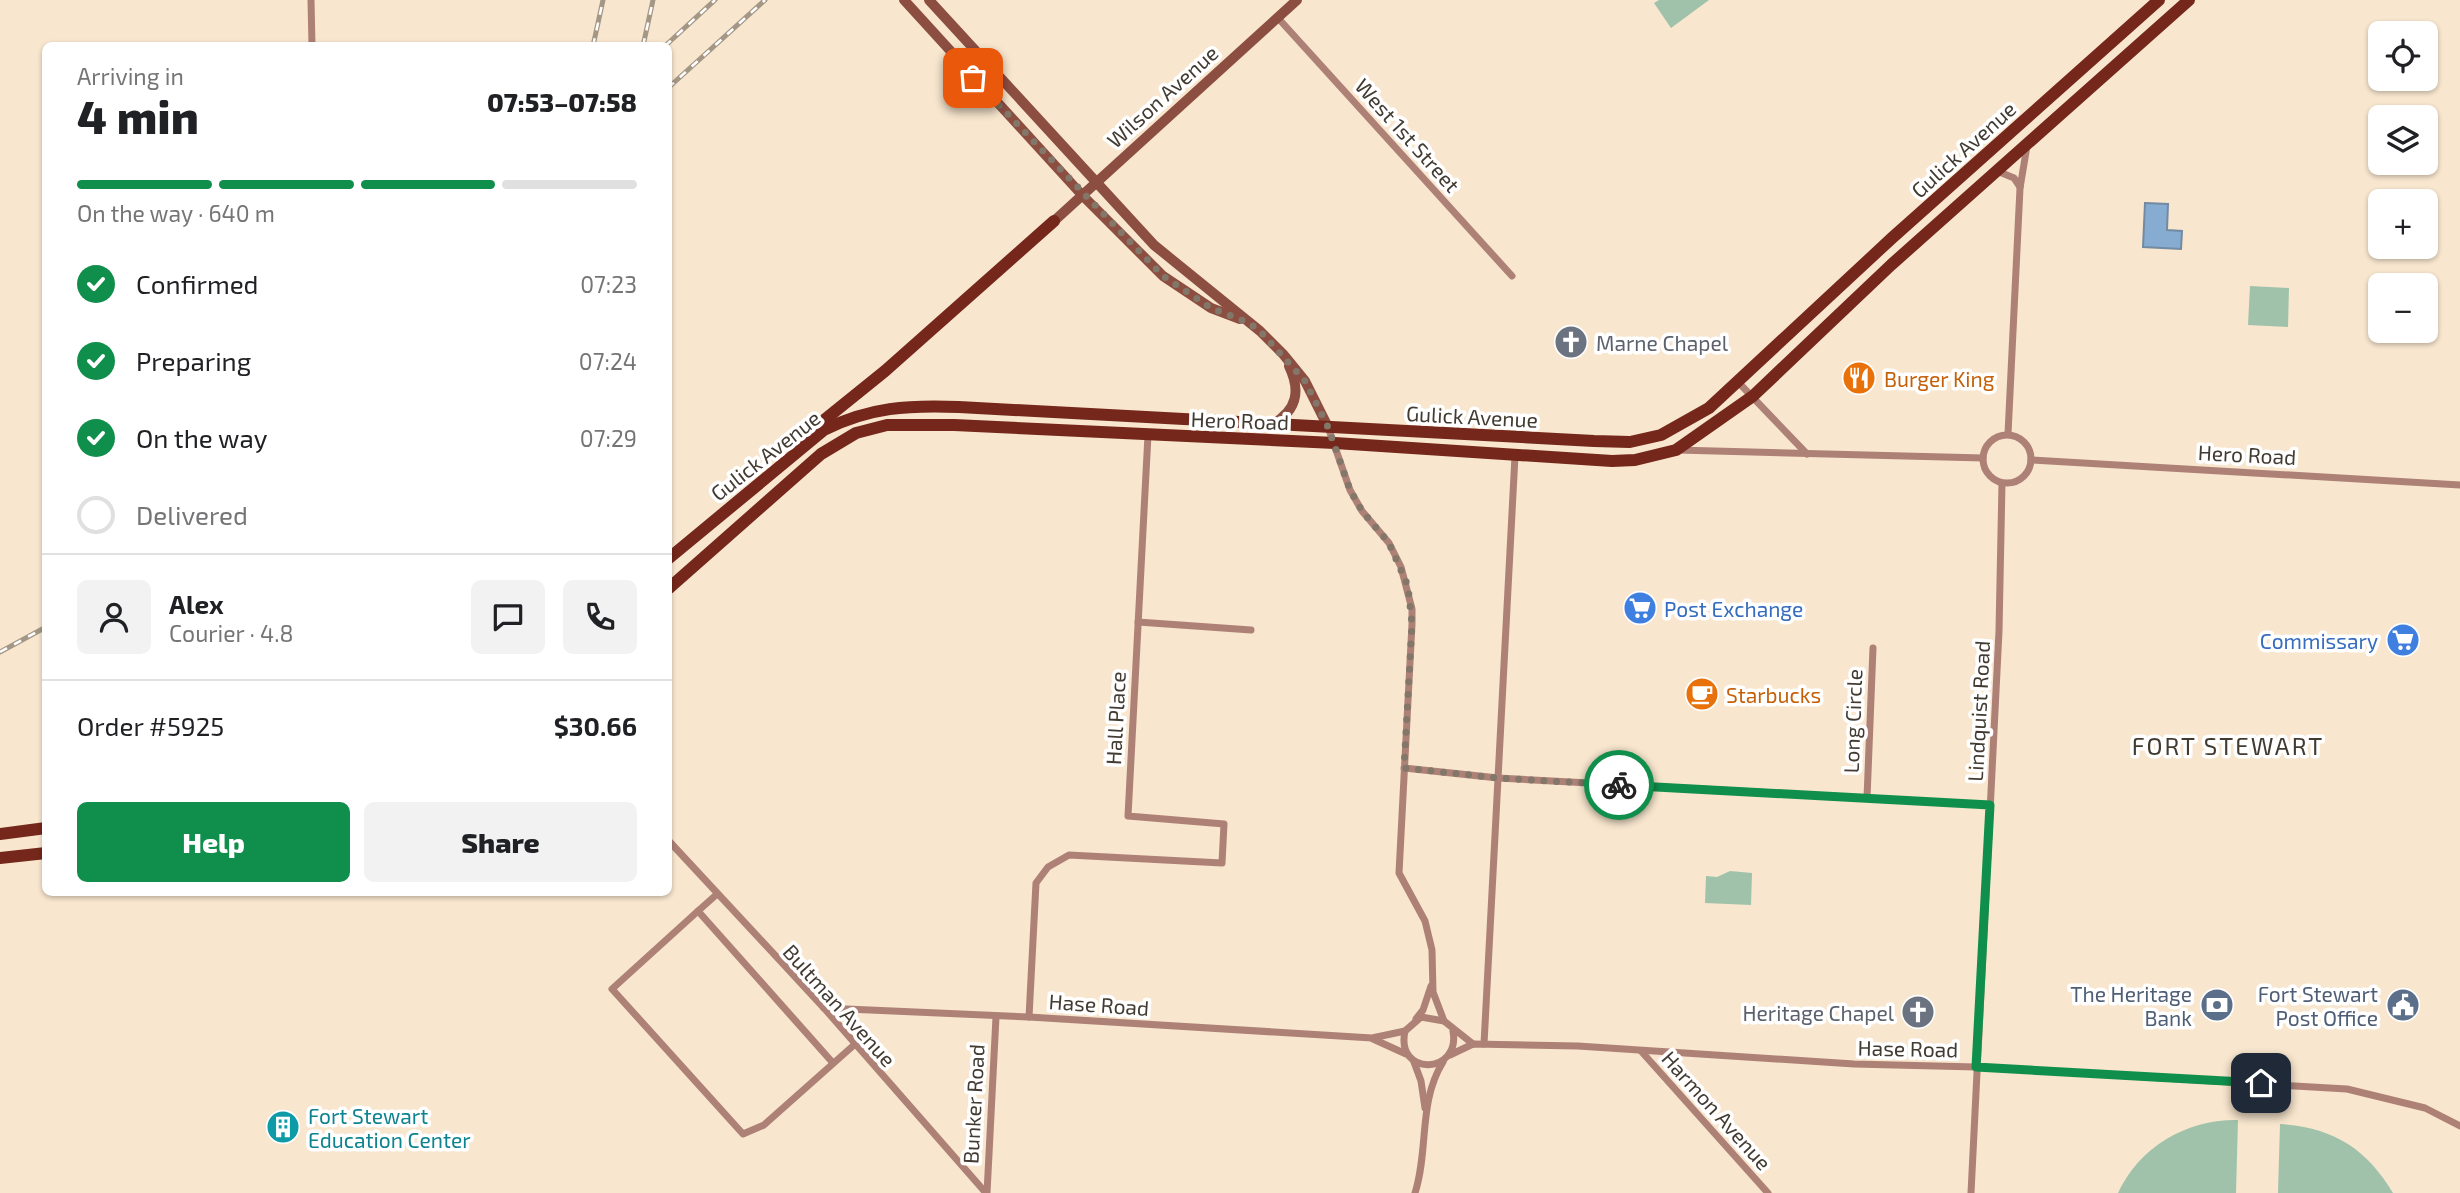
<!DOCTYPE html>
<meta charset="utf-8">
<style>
:root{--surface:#fff;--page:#f2f2f2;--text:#202124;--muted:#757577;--line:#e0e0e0;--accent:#108f4c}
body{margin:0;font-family:"Exo 2",sans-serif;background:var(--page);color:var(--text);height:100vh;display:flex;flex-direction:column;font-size:26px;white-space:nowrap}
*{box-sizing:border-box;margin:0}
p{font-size:23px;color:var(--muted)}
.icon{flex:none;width:38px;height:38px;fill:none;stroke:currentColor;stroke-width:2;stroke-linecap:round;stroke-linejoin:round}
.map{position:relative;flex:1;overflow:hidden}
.panel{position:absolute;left:42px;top:42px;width:630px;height:854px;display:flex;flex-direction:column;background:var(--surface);border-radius:10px;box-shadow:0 2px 5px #0004}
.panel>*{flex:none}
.tools{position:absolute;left:2368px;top:21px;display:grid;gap:14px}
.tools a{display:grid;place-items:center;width:70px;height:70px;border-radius:10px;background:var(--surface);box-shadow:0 2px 5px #0004;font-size:35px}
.pin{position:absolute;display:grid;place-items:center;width:60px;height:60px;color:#fff;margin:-30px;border-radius:14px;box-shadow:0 4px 10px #0006}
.courier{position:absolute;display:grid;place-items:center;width:70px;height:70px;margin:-35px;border:5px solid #108f4c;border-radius:50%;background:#fff;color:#222;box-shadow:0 2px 9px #0007}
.headline em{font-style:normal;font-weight:800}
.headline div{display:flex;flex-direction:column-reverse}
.headline{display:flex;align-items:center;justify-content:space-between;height:119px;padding:0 35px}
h1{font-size:46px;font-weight:800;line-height:52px}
.bar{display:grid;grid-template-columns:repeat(4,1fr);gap:10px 7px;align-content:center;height:84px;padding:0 35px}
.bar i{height:9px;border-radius:5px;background:var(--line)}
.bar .on{background:var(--accent)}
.bar p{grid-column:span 4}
.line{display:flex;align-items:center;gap:18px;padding:0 35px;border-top:2px solid var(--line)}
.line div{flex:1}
.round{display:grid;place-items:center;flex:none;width:74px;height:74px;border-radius:10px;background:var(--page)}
ol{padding:0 35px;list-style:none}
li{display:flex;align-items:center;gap:21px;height:77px}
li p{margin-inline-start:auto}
li .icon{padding:7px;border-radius:50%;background:var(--accent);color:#fff;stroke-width:4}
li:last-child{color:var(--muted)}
li i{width:38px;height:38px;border:4px solid var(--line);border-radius:50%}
.cta{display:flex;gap:14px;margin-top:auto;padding:14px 35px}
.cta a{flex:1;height:80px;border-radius:10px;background:var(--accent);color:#fff;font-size:28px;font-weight:800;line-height:80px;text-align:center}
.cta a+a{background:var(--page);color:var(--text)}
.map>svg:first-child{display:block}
.green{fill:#a0c2ab}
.water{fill:#86acd2;stroke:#728aa2;stroke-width:2}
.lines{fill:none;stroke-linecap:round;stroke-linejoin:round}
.street{stroke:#ae8177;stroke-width:7}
.secondary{stroke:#8d4e42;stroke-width:10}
.primary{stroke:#74271a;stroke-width:12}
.rail-casing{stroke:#a49786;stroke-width:5}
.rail{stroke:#fff;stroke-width:2.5;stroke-dasharray:8;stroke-linecap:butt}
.done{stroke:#827769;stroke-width:7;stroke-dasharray:0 12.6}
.route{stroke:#108f4c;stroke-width:9}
.labels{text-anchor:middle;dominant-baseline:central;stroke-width:7;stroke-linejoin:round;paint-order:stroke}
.street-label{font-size:21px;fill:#423b32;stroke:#fff}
.worship-label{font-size:21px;fill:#5b616d;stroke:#fff;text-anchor:start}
.food-label{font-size:21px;fill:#c56008;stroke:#fff;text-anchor:start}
.shop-label{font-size:21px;fill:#366cbe;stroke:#fff;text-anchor:start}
.service-label{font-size:21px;fill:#4e5e75;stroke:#fff;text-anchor:end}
.culture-label{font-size:21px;fill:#0d838f;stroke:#fff;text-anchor:start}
.quarter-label{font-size:24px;letter-spacing:2px;fill:#423b32;stroke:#fff}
</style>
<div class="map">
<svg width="2460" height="1193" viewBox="0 0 2460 1193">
<rect width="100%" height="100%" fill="#f8e6ce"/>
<g class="green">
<polygon points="1659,0 1709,0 1671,28 1654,3"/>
<polygon points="2250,286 2289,288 2288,327 2248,325"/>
<polygon points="1730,871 1752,873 1751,905 1705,903 1706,876 1717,877"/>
<path d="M 2238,1120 L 2236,1193 L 2118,1193 C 2139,1147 2187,1119 2238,1120 Z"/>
<path d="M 2280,1124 C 2333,1128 2365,1147 2393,1193 L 2278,1193 Z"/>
</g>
<polygon class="water" points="2145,203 2168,204 2167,230 2182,231 2181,249 2143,247"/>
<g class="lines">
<g class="street">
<polyline points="311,0 312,46"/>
<polyline points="1278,18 1512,276"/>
<polyline points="1997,171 2014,178 2020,187"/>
<polyline points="1739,383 1807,454"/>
<polyline points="1328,427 1350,490 1362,511 1389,543 1401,567 1412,609 1412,624 1399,873 1425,921 1432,950 1433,992 1444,1021"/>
<polyline points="2008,434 2020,188 2027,146"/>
<circle cx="2007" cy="459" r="24"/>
<polyline points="1677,450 1983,458"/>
<polyline points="2031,460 2460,485"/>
<polyline points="1138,622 1251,630"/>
<polyline points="1873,648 1867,798 1990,805"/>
<polyline points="1404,768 1498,778 1867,798"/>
<polyline points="668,840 824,1008 986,1193"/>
<polyline points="716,895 698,911 833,1063"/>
<polyline points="698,911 612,989 743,1134 764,1125 854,1045"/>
<polyline points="824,1008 1029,1017 1372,1038 1405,1031"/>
<polyline points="1029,1017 1036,883 1048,867 1069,855 1222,863 1224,824 1128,816 1148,435"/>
<polyline points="1416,1019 1423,1010 1431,986"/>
<path d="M 1453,1031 C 1461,1075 1395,1077 1405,1031 L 1421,1017 L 1444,1021 L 1473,1044"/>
<polyline points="1373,1039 1406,1054"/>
<polyline points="1484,1044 1515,456"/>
<polyline points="1641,1051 1768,1193"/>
<polyline points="1450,1055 1473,1044 1578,1046 1854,1064 1976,1067 2347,1089 2425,1108 2460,1126"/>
<polyline points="1414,1062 1421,1081 1425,1108"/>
<polyline points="987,1193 996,1017"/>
<path d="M 1415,1193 C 1429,1149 1418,1102 1443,1062"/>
<polyline points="1971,1193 1999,631 2002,483"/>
</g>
<g class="secondary">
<polyline points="904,0 1082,195 1163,276 1211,308 1240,319"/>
<polyline points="929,0 1154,245 1260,331 1283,354 1305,381 1328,427"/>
<polyline points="1054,221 1297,0"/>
<path d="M 1273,424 C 1297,410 1301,391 1289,366"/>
</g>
<g class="primary">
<polyline points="797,442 885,371 1054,221"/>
<path d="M 668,559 L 824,430 C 869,407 909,405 959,407 L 1594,441 L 1630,442 L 1661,435 L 1709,408 L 1892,238 L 2159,0"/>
<polyline points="668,589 821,454 856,433 887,425 954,425 1335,443 1612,461 1635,460 1676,450 1753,396 1891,265 2189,0"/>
<polyline points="0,834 46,828"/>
<polyline points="0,858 46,853"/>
</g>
<defs>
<g id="rail">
<polyline points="593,46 603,0"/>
<polyline points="643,46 653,0"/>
<polyline points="665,46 715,0"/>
<polyline points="668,88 765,0"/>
<polyline points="0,652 46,627"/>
</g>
</defs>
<use href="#rail" class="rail-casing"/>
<use href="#rail" class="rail"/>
</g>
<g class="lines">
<polyline class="done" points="973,78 1163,276 1211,308 1249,323 1260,331 1305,381 1328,427 1350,490 1362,511 1389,543 1408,586 1412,624 1404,768 1498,778 1619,785"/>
<polyline class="route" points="1619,785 1990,805 1976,1067 2261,1083"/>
</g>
<defs>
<symbol id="church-disc" viewBox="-11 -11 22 22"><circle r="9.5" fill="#6b7280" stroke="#fff"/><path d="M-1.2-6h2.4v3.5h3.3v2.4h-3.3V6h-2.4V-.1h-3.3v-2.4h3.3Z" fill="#fff"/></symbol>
<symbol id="restaurant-disc" viewBox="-11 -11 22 22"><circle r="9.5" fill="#e8710a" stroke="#fff"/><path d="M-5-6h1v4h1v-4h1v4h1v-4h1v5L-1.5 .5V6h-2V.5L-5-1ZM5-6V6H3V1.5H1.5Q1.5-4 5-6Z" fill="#fff"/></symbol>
<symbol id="supermarket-disc" viewBox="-11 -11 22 22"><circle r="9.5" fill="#3f7fe0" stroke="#fff"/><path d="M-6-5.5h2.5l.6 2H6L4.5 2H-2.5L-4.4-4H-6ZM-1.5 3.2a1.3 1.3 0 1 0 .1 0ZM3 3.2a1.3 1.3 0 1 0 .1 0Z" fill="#fff"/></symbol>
<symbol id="cafe-disc" viewBox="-11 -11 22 22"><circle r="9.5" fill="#e8710a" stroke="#fff"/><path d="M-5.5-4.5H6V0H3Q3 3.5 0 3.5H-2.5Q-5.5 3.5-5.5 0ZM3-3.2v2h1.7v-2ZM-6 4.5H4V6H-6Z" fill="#fff"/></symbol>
<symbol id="bank-disc" viewBox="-11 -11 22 22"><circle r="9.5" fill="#5c6f8a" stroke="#fff"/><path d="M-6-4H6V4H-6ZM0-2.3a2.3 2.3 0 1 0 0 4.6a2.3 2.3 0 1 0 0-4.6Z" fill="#fff"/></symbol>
<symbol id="civic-disc" viewBox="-11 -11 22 22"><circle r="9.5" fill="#5c6f8a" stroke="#fff"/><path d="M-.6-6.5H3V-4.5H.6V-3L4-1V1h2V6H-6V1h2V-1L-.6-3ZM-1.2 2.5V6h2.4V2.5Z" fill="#fff"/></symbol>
<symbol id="building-disc" viewBox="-11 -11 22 22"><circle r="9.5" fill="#0f9aa8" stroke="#fff"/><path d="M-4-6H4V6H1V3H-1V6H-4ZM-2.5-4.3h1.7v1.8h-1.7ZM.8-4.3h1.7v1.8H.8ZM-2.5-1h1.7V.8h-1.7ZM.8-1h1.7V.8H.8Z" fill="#fff"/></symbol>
</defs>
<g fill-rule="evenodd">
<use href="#church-disc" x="1552" y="323" width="38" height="38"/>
<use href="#restaurant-disc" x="1840" y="359" width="38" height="38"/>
<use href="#supermarket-disc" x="1621" y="589" width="38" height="38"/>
<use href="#supermarket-disc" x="2384" y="621" width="38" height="38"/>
<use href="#cafe-disc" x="1683" y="675" width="38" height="38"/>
<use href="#bank-disc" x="2198" y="986" width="38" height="38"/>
<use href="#civic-disc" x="2384" y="986" width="38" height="38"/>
<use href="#church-disc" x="1899" y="993" width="38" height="38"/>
<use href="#building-disc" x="264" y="1108" width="38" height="38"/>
</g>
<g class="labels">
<g class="street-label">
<text transform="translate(1162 96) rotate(-42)">Wilson Avenue</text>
<text transform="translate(1408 135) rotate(48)">West 1st Street</text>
<text transform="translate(1963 149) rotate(-42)">Gulick Avenue</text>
<text transform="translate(1472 416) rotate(3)">Gulick Avenue</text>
<text transform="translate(1240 420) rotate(2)">Hero Road</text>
<text transform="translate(2247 454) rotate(3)">Hero Road</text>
<text transform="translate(765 455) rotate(-38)">Gulick Avenue</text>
<text transform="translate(1978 711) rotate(-87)">Lindquist Road</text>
<text transform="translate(1115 718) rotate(-87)">Hall Place</text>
<text transform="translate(1852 721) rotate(-88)">Long Circle</text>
<text transform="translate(1099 1004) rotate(4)">Hase Road</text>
<text transform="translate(840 1005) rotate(48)">Bultman Avenue</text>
<text transform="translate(1908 1048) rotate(1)">Hase Road</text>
<text transform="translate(973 1104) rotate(-87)">Bunker Road</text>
<text transform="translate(1717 1110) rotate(48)">Harmon Avenue</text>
</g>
<g class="worship-label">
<text x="1596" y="342">Marne Chapel</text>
<text x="1894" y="1012" text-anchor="end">Heritage Chapel</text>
</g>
<g class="food-label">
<text x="1884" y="378">Burger King</text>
<text x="1726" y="694">Starbucks</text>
</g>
<g class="shop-label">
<text x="1664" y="608">Post Exchange</text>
<text x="2378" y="640" text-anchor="end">Commissary</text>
</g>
<g class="service-label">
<text x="2192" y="993">The Heritage<tspan x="2192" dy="24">Bank</tspan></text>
<text x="2378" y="993">Fort Stewart<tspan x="2378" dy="24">Post Office</tspan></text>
</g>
<g class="culture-label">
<text x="308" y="1115">Fort Stewart<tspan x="308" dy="24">Education Center</tspan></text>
</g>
<g class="quarter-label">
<text x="2228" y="745">FORT STEWART</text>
</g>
</g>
</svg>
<div class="tools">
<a><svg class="icon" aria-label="locate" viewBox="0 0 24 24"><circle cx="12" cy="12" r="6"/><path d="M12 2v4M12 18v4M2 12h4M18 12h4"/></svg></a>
<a><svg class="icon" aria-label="layers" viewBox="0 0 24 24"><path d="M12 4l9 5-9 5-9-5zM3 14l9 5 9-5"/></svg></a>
<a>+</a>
<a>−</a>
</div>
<div class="pin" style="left:973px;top:78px;background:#ea580c"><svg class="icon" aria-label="bag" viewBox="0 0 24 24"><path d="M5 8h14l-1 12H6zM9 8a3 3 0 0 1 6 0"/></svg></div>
<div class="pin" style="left:2261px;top:1083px;background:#1f2937"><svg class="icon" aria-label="home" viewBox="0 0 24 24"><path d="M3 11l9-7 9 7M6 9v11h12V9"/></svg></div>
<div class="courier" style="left:1619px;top:785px"><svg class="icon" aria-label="bike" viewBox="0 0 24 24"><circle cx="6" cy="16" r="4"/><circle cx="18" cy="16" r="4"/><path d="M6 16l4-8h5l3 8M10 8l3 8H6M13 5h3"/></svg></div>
<section class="panel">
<div class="headline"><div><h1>4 min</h1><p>Arriving in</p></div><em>07:53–07:58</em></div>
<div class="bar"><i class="on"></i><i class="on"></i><i class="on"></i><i></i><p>On the way · 640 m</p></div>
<ol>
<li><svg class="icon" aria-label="check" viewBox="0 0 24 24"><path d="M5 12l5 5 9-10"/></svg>Confirmed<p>07:23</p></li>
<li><svg class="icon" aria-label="check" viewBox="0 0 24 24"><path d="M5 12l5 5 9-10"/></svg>Preparing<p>07:24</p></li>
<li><svg class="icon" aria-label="check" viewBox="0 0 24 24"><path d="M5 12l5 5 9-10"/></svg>On the way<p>07:29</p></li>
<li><i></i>Delivered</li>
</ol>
<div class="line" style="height:126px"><a class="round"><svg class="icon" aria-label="person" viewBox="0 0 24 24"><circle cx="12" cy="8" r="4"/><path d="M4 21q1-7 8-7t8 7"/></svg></a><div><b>Alex</b><p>Courier · 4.8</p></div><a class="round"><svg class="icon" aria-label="chat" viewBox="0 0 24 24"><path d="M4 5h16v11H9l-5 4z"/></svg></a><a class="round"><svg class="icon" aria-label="phone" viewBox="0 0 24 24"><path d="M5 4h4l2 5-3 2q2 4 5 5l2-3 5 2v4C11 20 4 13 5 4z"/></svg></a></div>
<div class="line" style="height:91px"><div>Order #5925</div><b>$30.66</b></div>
<div class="cta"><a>Help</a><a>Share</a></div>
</section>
</div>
